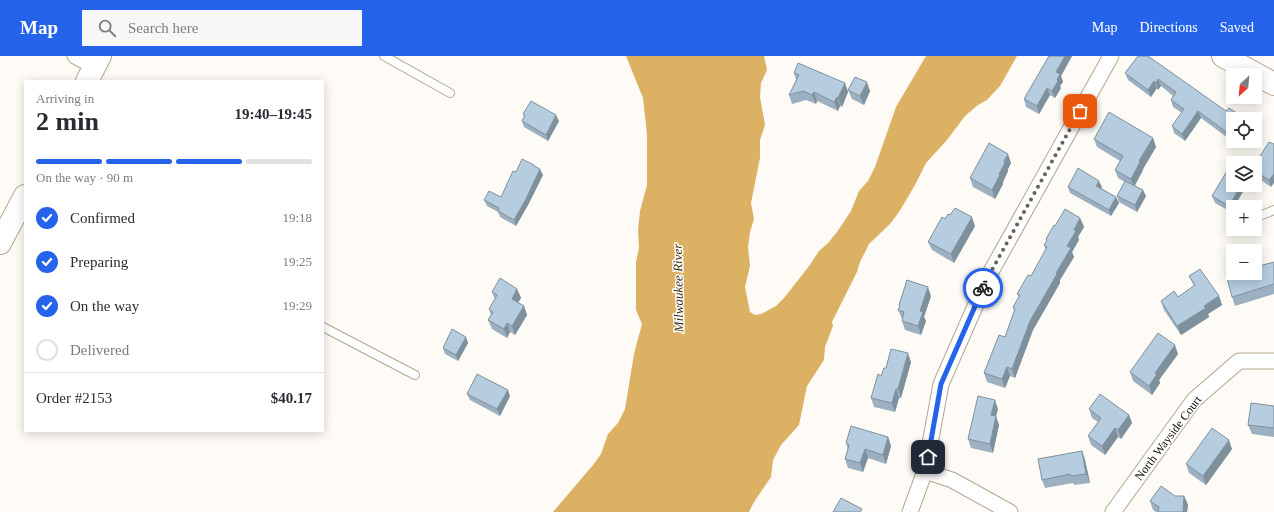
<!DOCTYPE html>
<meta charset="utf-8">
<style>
:root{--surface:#fff;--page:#f7f7f7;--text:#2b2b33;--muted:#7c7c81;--line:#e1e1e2;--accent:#2563eb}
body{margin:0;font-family:"Times New Roman",serif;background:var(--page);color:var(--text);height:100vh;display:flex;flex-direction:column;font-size:15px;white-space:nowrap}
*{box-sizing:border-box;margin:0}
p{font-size:13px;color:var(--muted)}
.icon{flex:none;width:22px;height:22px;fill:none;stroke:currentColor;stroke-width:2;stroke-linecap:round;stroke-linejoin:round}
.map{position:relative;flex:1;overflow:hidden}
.panel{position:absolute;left:24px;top:24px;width:300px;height:352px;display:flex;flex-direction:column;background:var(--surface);border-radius:0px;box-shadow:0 2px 10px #0003}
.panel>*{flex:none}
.needle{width:26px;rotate:207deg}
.tools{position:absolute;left:1226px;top:12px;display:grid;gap:8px}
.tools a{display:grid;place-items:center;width:36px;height:36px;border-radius:0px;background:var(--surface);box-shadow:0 2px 10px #0003;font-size:20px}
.pin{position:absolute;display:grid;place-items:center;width:34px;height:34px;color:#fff;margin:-17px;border-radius:8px;box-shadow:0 2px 6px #0006}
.courier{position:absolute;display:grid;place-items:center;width:40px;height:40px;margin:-20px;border:3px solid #2563eb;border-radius:50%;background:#fff;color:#222;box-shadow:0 1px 5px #0007}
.summary em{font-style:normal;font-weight:600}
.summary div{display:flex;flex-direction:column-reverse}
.summary{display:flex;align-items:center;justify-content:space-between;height:68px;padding:0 12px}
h1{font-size:26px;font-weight:600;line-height:30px}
.bar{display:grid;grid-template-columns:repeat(4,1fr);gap:6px 4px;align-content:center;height:48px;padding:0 12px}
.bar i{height:5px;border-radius:3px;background:var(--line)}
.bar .active{background:var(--accent)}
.bar p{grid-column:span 4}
.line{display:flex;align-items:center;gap:10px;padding:0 12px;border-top:1px solid var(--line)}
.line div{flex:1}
ol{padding:0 12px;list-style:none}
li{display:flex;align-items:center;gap:12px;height:44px}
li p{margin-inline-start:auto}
li .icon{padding:4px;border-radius:50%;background:var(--accent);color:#fff;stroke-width:4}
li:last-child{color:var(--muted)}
li i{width:22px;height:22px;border:2px solid var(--line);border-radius:50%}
header{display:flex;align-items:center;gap:24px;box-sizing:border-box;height:56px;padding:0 20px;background:var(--accent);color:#fff}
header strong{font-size:19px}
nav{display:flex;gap:22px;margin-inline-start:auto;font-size:14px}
.search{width:280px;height:36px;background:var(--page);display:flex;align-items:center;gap:10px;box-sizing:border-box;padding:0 14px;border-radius:0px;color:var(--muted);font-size:15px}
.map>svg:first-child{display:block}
.water{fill:#dcb164}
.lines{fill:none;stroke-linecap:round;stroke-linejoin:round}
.lane-casing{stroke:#b4a68f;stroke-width:10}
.street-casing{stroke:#b4a68f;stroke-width:17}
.secondary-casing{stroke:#b4a68f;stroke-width:24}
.primary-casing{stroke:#b4a68f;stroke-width:24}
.lane{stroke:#fff;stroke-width:8}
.street{stroke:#fff;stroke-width:15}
.secondary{stroke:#fff;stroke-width:22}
.primary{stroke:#fff;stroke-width:22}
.wall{fill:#9db0c1}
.shaded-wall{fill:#7f909d}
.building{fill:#b6cde0;stroke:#7f909d}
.done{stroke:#66625b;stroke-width:4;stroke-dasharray:0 7.2}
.route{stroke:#2563eb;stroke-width:5}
.labels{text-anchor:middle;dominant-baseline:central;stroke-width:3;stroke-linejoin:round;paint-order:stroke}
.street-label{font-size:12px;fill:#141007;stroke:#fff}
.water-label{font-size:13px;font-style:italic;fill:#402e0c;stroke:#fff}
</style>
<header>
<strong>Map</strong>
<div class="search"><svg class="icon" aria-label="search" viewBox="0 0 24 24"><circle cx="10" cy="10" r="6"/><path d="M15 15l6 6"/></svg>Search here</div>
<nav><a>Map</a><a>Directions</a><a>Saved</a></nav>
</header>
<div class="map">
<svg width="1274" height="456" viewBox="0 0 1274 456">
<rect width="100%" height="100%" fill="#fefbf6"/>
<polygon class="water" points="626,0 764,0 767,14 761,27 760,41 765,69 760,84 760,102 751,147 754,163 750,176 748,191 750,210 745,231 750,256 755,259 761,258 776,250 784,242 809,210 819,195 828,187 837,176 851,155 859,135 868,125 875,111 896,51 926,0 1017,0 1000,30 987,44 978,49 965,60 947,84 926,107 915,129 899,156 890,168 869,188 860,206 857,216 832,266 833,270 825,291 824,304 807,330 799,369 781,389 773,404 771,421 754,446 749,456 553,456 593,409 601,398 608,378 618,367 625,353 634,298 642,268 636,254 636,206 639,192 638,174 640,155 647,129 647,79 643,42"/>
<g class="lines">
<defs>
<g id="lane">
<polyline points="384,0 450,37"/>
<polyline points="1262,159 1274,154"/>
<polyline points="323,271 415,319"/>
</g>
<g id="street">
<polyline points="75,0 95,11"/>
<polyline points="925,415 952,424 1010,456"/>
<polyline points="910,456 925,415 941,328 988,221 1111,0"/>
<polyline points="1113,456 1194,344 1239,305 1274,305"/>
</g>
<g id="secondary">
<polyline points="87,25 100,0"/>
<polyline points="0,187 25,140"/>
</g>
<polyline id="primary" points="1223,0 1274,28"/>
</defs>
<use href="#lane" class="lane-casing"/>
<use href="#street" class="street-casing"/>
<use href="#secondary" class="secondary-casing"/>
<use href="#primary" class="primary-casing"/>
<use href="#lane" class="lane"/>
<use href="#street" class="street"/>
<use href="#secondary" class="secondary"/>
<use href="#primary" class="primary"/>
</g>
<g class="wall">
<polygon points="1049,0 1072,0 1061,20 1063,26 1060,30 1061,32 1055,42 1050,39 1039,58 1026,51 1024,43"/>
<polygon points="1138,0 1233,63 1233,85 1245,85 1240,91 1201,62 1185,85 1174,77 1172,70 1182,57 1173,51 1171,44 1173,40 1161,30 1158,34 1157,32 1151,41 1128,24 1125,17"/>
<polygon points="794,17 845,27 848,36 842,51 840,50 838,55 817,45 816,48 806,44 792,48 789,39 796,24"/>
<polygon points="848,34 870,35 864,49 852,43"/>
<polygon points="523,58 559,65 548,85 524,71 522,65 524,61"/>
<polygon points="1153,82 1156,91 1143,113 1143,114 1135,129 1146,140 1137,156 1119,146 1117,140 1125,126 1118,122 1115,114 1120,105 1097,91 1094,83"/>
<polygon points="1274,88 1271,131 1255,120 1255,108"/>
<polygon points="1011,107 1008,113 1008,115 1003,126 1003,128 995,143 973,131 970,122"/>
<polygon points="535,111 543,119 528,149 516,170 500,161 498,156 487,150 484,144 501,141 516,116"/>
<polygon points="1229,112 1231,156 1215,147 1212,140"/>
<polygon points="1068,131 1102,131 1101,132 1116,141 1119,147 1111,160 1070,137"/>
<polygon points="950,159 975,170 954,207 932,194 928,186 945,163"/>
<polygon points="1080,162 1084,171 1078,181 1079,184 1072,196 1074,201 1060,224 1060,227 1033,274 1015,322 1010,320 1005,332 987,326 984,317 1005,281 1014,255 1013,251 1019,241 1017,238 1031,220 1046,194 1044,189 1047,185 1046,183"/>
<polygon points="1274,206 1274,238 1235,250 1232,241"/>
<polygon points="1189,220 1219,240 1222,249 1208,258 1209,261 1181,279 1164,254 1161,245 1178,241 1194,230"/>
<polygon points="517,233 521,242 518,246 524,250 527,259 515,279 510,276 507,282 492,273 488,264 491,259 489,253 495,243 492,236"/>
<polygon points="931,240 924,261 926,265 921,279 905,274 902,265 902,263 898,254 899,251 899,249"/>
<polygon points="466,281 468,287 458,305 445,298 443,292"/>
<polygon points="1178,298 1159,324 1160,327 1152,339 1133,325 1130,316"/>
<polygon points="911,306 901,342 899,342 895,356 874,351 871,342 886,312"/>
<polygon points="467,338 510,340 500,360 470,344"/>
<polygon points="1274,350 1274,381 1252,378 1248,369"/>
<polygon points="998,353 996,360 999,369 993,397 971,392 968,383"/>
<polygon points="1089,353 1129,359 1132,367 1121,383 1118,381 1105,399 1091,389 1088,380 1098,366 1092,362"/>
<polygon points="888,381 891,390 886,408 868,402 863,416 848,412 845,403 848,394 846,387"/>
<polygon points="1232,393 1206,429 1189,417 1186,408"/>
<polygon points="1082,395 1085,404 1090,427 1074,429 1073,427 1045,432 1042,424"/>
<polygon points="1175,440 1184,440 1188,449 1187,456 1156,456 1153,454 1150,445"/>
</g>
<g class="shaded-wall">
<polygon points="1065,0 1072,0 1061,20 1063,26 1060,30 1061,32 1055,42 1052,35 1056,16"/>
<polygon points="1158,23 1161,30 1158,34 1156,27"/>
<polygon points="1154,25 1157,32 1151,41 1148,34"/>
<polygon points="867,26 870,35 864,49 860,40"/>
<polygon points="845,27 848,36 842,51 838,42"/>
<polygon points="1047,32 1050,39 1039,58 1037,50"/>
<polygon points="814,36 817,45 816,48 812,39"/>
<polygon points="837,41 840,50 838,55 834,46"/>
<polygon points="1198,55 1201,62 1185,85 1182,78"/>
<polygon points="556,59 559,65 548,85 546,79"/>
<polygon points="1153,82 1156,91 1143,113 1143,114 1134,131 1131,123 1139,105"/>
<polygon points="1238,85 1245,85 1240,91"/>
<polygon points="1008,98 1011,107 1008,113 1008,115 1003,126 1003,128 995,143 992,134 1004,105"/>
<polygon points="540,113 543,119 528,149 516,170 514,164"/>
<polygon points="1274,118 1274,127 1271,131 1269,124"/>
<polygon points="1099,125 1102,131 1099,136 1096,130"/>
<polygon points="1241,129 1247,129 1234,151 1233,151 1233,153 1231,156 1229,150"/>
<polygon points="1143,134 1146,140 1137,156 1135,149"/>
<polygon points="1116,141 1119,147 1111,160 1109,154"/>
<polygon points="972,161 975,170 954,207 951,198"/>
<polygon points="1080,162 1084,171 1078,181 1079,184 1072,196 1074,201 1060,224 1060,227 1033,274 1015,322 1012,313 1030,265 1056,217 1074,174"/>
<polygon points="928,231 931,240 924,261 926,265 921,279 918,270 920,255"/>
<polygon points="517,233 521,242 515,252 512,243"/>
<polygon points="1219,240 1222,249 1208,258 1209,261 1181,279 1177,270 1204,250"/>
<polygon points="524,250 527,259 515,279 512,270"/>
<polygon points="507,267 510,276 507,282 504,273"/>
<polygon points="466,281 468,287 458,305 456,299"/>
<polygon points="1175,289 1178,298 1159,324 1160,327 1152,339 1149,330 1155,317"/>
<polygon points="908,297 911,306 901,342 898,333"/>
<polygon points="1007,311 1010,320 1005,332 1002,323"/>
<polygon points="896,333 899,342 895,356 892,347"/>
<polygon points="508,334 510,340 500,360 497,353"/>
<polygon points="995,344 998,353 996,360 999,369 993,397 990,388 991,359"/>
<polygon points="1129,359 1132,367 1121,383 1118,374"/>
<polygon points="1115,372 1118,381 1105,399 1102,390"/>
<polygon points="888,381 891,390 886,408 883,399"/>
<polygon points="1229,384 1232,393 1206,429 1203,420"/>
<polygon points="865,393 868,402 863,416 860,407"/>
<polygon points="1082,395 1085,404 1090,427 1086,418"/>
<polygon points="1184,440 1188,449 1187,456 1183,456"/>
</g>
<g class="building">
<polygon points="1049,0 1065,0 1056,16 1060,18 1057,24 1058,25 1052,35 1047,32 1037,50 1024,43"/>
<polygon points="1138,0 1148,0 1226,55 1229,52 1246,63 1233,63 1233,81 1198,55 1182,78 1172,70 1184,53 1171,44 1176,36 1158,23 1156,27 1154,25 1148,34 1125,17"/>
<polygon points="798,7 845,27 838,42 837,41 834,46 814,36 812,39 803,35 789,39 799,19 794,17"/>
<polygon points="855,21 867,26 860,40 848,34"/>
<polygon points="531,45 556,59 546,79 522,65 525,59 523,58"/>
<polygon points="1109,56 1153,82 1139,105 1140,106 1131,123 1115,114 1123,100 1094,83"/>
<polygon points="1269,86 1274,88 1274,118 1269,124 1255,115 1255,108"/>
<polygon points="989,87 1008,98 1004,105 1005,107 999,118 1000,119 992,134 970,122"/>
<polygon points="522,103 534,109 534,110 540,113 526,143 514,164 498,155 499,152 484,144 489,135 501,141 513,115 516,116"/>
<polygon points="1078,112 1099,125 1096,130 1116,141 1109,154 1068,131"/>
<polygon points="1229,112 1233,114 1233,129 1241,129 1229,150 1212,140"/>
<polygon points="1125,125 1143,134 1135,149 1117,140"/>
<polygon points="955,152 972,161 951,198 928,186 942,161 945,163 948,158 950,159"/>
<polygon points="1065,153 1080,162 1074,174 1076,175 1067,190 1071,192 1056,217 1057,218 1030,265 1012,313 1007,311 1002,323 984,317 999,279 1005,281 1015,253 1013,251 1020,239 1017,238 1028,219 1031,220 1047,191 1044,189 1047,184 1046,183 1054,169 1055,170"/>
<polygon points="1274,206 1274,228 1232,241 1226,218 1233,216 1233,217 1255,217 1255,211"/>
<polygon points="1200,213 1219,240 1204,250 1206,252 1177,270 1161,245 1174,235 1178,241 1195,229 1189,220"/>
<polygon points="500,222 517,233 512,243 524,250 512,270 507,267 504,273 488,264 493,256 489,253 497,239 492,236"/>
<polygon points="907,224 928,231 920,255 923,256 918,270 902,265 904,256 898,254 900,250 899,249"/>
<polygon points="452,273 466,281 456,299 443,292"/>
<polygon points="1158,277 1175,289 1155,317 1157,318 1149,330 1130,316"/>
<polygon points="891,293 908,297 898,333 896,333 892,347 871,342 878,318 881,320 884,312 886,312"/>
<polygon points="477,318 508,334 497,353 467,338"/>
<polygon points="1100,338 1129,359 1118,374 1115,372 1102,390 1088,380 1101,362 1089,353"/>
<polygon points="978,340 995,344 991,359 996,360 990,388 968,383"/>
<polygon points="1251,347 1274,350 1274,372 1248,369"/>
<polygon points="851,370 888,381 883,399 865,393 860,407 845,403 849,389 846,387"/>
<polygon points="1212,372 1229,384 1203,420 1186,408"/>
<polygon points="1082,395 1086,418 1071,420 1070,418 1042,424 1038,403"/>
<polygon points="1161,430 1175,440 1184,440 1183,456 1158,456 1159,451 1150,445"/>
<polygon points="841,442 862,453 860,456 833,456"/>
</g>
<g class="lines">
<polyline class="done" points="983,232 988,221 1080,55"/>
<polyline class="route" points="928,401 941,328 983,232"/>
</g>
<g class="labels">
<g class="street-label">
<text transform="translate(1168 382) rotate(-53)">North Wayside Court</text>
</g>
<g class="water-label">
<text transform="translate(678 232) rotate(-91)">Milwaukee River</text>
</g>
</g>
</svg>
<div class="tools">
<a><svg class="needle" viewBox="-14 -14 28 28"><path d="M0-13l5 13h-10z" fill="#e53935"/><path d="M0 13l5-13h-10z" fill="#7c7c81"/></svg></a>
<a><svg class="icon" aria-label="locate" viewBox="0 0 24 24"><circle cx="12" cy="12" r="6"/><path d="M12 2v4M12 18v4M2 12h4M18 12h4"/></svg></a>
<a><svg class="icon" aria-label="layers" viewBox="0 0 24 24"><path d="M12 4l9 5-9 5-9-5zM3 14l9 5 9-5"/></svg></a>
<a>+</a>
<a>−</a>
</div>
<div class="pin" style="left:1080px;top:55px;background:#ea580c"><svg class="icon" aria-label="bag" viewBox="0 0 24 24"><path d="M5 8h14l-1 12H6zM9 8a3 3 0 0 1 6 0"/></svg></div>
<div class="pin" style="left:928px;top:401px;background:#1f2937"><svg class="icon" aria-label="home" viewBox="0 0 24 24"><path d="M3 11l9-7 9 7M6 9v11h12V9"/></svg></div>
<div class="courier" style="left:983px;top:232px"><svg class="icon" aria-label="bike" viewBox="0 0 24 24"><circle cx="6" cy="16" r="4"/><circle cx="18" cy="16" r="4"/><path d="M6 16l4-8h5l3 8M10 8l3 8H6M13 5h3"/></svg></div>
<section class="panel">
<div class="summary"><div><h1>2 min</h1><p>Arriving in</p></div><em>19:40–19:45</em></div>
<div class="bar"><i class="active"></i><i class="active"></i><i class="active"></i><i></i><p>On the way · 90 m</p></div>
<ol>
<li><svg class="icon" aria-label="check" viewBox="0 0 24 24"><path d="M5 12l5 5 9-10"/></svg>Confirmed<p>19:18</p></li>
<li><svg class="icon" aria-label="check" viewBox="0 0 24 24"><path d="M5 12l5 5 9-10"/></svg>Preparing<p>19:25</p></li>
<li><svg class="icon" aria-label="check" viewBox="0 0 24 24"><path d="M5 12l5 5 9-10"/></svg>On the way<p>19:29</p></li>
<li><i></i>Delivered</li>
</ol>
<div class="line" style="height:52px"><div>Order #2153</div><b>$40.17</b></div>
</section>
</div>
